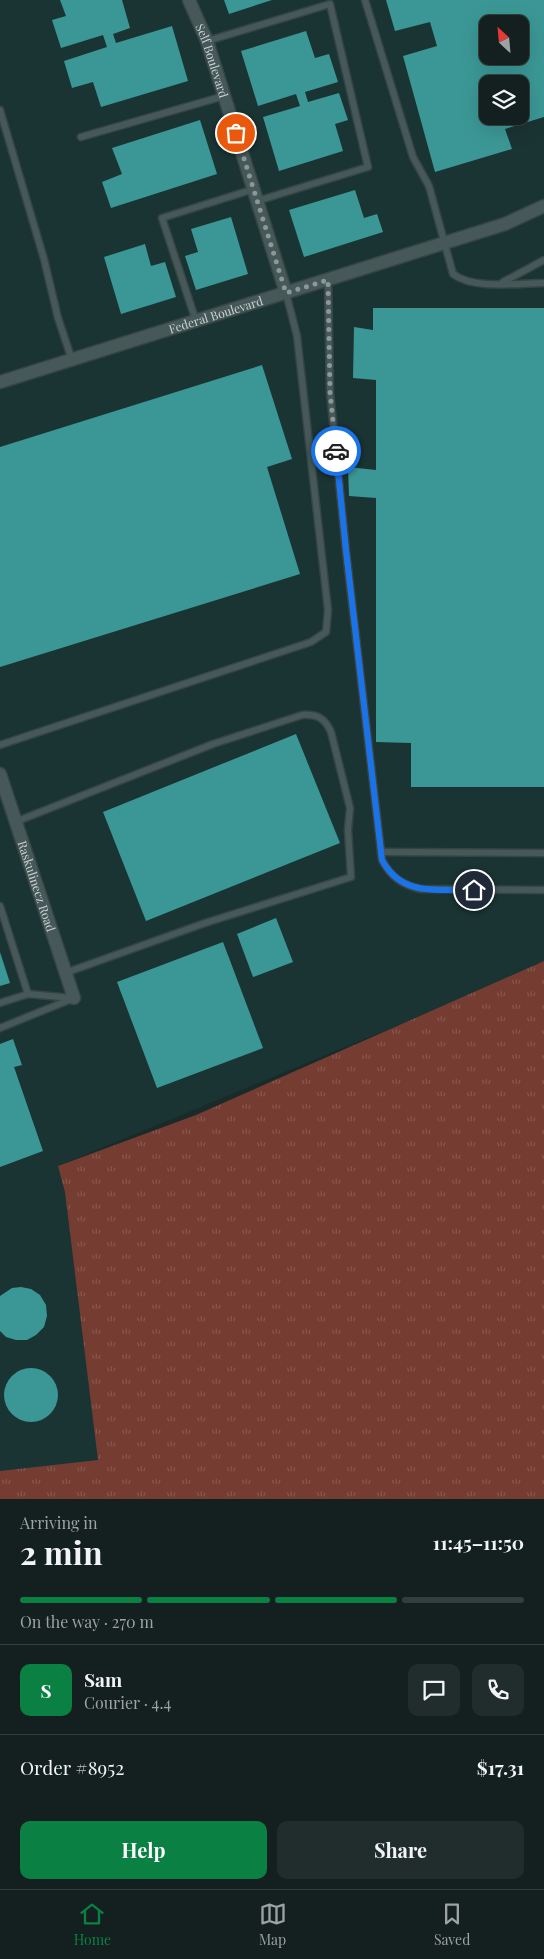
<!DOCTYPE html>
<meta charset="utf-8">
<style>
:root{--surface:#13201f;--page:#202d2c;--text:#f1f3f6;--muted:#9da3a4;--line:#323e3d;--accent:#0b8043}
body{margin:0;font-family:"Playfair Display",serif;background:var(--page);color:var(--text);height:100vh;display:flex;flex-direction:column;font-size:19px;white-space:nowrap}
*{box-sizing:border-box;margin:0}
p{font-size:16px;color:var(--muted)}
.icon{flex:none;width:28px;height:28px;fill:none;stroke:currentColor;stroke-width:2;stroke-linecap:round;stroke-linejoin:round}
.map{position:relative;height:1499px;overflow:hidden}
.panel{display:flex;flex-direction:column;background:var(--surface);flex:1}
.panel>*{flex:none}
.needle{width:32px;rotate:334deg}
.fabs{position:absolute;left:479px;top:15px;display:grid;gap:10px}
.fabs a{display:grid;place-items:center;width:50px;height:50px;border-radius:10px;background:var(--surface);box-shadow:0 5px 20px #0002,0 0 0 1px var(--line);font-size:25px}
.pin{position:absolute;display:grid;place-items:center;width:42px;height:42px;color:#fff;margin:-21px;border:2px solid #fff;border-radius:50%;box-shadow:0 1px 5px #0007}
.courier{position:absolute;display:grid;place-items:center;width:50px;height:50px;margin:-25px;border:4px solid #1a73e8;border-radius:50%;background:#fff;color:#222;box-shadow:0 1px 6px #0007}
.summary em{font-style:normal;font-weight:700}
.summary div{display:flex;flex-direction:column-reverse}
.summary{display:flex;align-items:center;justify-content:space-between;height:85px;padding:0 20px}
h1{font-size:32px;font-weight:700;line-height:38px}
.bar{display:grid;grid-template-columns:repeat(4,1fr);gap:8px 5px;align-content:center;height:60px;padding:0 20px}
.bar i{height:6px;border-radius:4px;background:var(--line)}
.bar .selected{background:var(--accent)}
.bar p{grid-column:span 4}
.line{display:flex;align-items:center;gap:12px;padding:0 20px;border-top:1px solid var(--line)}
.line div{flex:1}
.round{display:grid;place-items:center;flex:none;width:52px;height:52px;border-radius:10px;background:var(--page)}
.primary-button{display:flex;gap:10px;margin-top:auto;padding:10px 20px}
.primary-button a{flex:1;height:58px;border-radius:10px;background:var(--accent);color:#fff;font-size:20px;font-weight:700;line-height:58px;text-align:center}
.primary-button a+a{background:var(--page);color:var(--text)}
.dock{display:flex;justify-content:space-around;align-items:center;height:70px;border-top:1px solid var(--line);background:var(--surface);font-size:14px;color:var(--muted)}
.dock a{display:grid;justify-items:center;gap:2px}
.dock .selected{color:var(--accent)}
.map>svg:first-child{display:block}
.built{fill:#1a3433;fill-rule:evenodd}
.grass{fill:url(#grass-tufts)}
.building{fill:#3b9795;fill-rule:evenodd}
.lines{fill:none;stroke-linecap:round;stroke-linejoin:round}
.lane-casing{stroke:#364444;stroke-width:9}
.street-casing{stroke:#364444;stroke-width:15}
.lane{stroke:#465858;stroke-width:6}
.street{stroke:#465858;stroke-width:12}
.done{stroke:#8b9898;stroke-width:5;stroke-dasharray:0 9}
.route{stroke:#1a73e8;stroke-width:6}
.labels{text-anchor:middle;dominant-baseline:central;stroke-width:5;stroke-linejoin:round;paint-order:stroke}
.street-label{font-size:12px;fill:#c9d3d3;stroke:#0f2020}
</style>
<div class="map">
<svg width="544" height="1499" viewBox="0 0 544 1499">
<defs>
<pattern id="grass-tufts" width="24" height="20" patternUnits="userSpaceOnUse" patternTransform="scale(1.25)"><rect width="24" height="20" fill="#753c31"/><path d="M3 7l-1-3M5 7V3M7 7l1-3M15 17l-1-3M17 17v-4M19 17l1-3" fill="none" stroke="#87574e"/></pattern>
</defs>
<rect width="100%" height="100%" fill="#192a29"/>
<path class="built" d="M 0,0 L 544,0 L 544,961 L 401,1024 L 58,1166 L 387,1499 L 0,1499 ZM 488,24 L 520,24 L 520,56 L 488,56 ZM 488,84 L 520,84 L 520,116 L 488,116 Z"/>
<polygon class="grass" points="544,961 544,1499 0,1499 0,1471 98,1460 65,1192 58,1166 196,1115"/>
<g class="building">
<polygon points="60,0 122,0 130,28 113,34 116,43 172,26 188,81 101,107 93,82 72,88 64,61 107,47 103,35 61,48 52,20 66,16"/>
<polygon points="224,0 272,0 229,14"/>
<path d="M 386,0 L 544,0 L 544,117 L 505,129 L 512,149 L 435,172 L 403,56 L 437,46 L 430,22 L 395,31 ZM 488,24 L 520,24 L 520,56 L 488,56 ZM 488,84 L 520,84 L 520,116 L 488,116 Z"/>
<polygon points="306,31 315,58 329,54 338,82 305,92 308,102 339,93 348,120 335,124 343,151 279,171 263,117 300,106 296,94 258,106 241,51"/>
<polygon points="200,120 217,174 111,208 102,182 122,174 112,148"/>
<polygon points="355,190 364,218 377,214 383,232 304,257 289,210"/>
<polygon points="231,217 248,274 196,290 185,256 198,252 191,229"/>
<polygon points="145,244 151,266 165,262 176,297 121,314 104,257"/>
<polygon points="373,308 544,308 544,787 411,787 411,743 376,742 376,498 349,496 348,467 376,470 376,380 353,378 354,327 373,330"/>
<polygon points="262,365 292,459 267,467 300,574 0,667 0,447"/>
<polygon points="296,734 340,843 146,921 103,812"/>
<polygon points="276,918 293,962 253,977 237,934"/>
<polygon points="223,942 263,1048 157,1088 117,982"/>
<polygon points="0,952 10,983 0,986"/>
<polygon points="13,1039 22,1065 14,1067 43,1151 0,1167 0,1044"/>
<polygon points="21,1287 31,1289 40,1295 46,1305 47,1316 44,1327 36,1335 27,1340 16,1340 6,1337 0,1331 0,1296 12,1288"/>
<circle cx="31" cy="1395" r="27"/>
</g>
<g class="lines">
<defs>
<g id="lane">
<path d="M 365,0 L 413,157 L 429,186 L 453,274 C 474,290 518,283 544,283"/>
<polyline points="207,41 330,4 368,167 257,201"/>
<polyline points="0,110 44,259 58,318 72,360"/>
<polyline points="81,137 224,96"/>
<path d="M 328,280 L 330,392 L 346,551 L 382,860 C 391,877 402,885 421,889 L 544,890"/>
<polyline points="503,282 544,260"/>
<polyline points="196,321 162,218 254,189"/>
<polyline points="0,745 311,642 326,632 328,610 297,336 286,293"/>
<path d="M 15,822 L 213,744 L 302,715 C 317,714 325,718 331,732 L 350,808 L 348,830 L 351,877 L 205,923 L 65,973"/>
<polyline points="381,852 544,853"/>
<polyline points="0,906 28,994"/>
<polyline points="0,1003 28,994 72,998"/>
<polyline points="0,1028 74,998"/>
</g>
<g id="street">
<path id="s1" d="M 189,0 L 207,41 L 286,293"/>
<path id="s2" d="M 0,382 L 505,224 L 544,206"/>
<path id="s3" d="M 0,774 L 74,998"/>
</g>
</defs>
<use href="#lane" class="lane-casing"/>
<use href="#street" class="street-casing"/>
<use href="#lane" class="lane"/>
<use href="#street" class="street"/>
</g>
<g class="lines">
<polyline class="done" points="236,133 286,293 328,280 330,392 336,451"/>
<path class="route" d="M 336,451 L 346,550 L 382,860 C 402,897 437,889 474,890"/>
</g>
<g class="labels">
<g class="street-label">
<text stroke="none"><textPath href="#s1" startOffset="65">Self Boulevard</textPath></text>
<text stroke="none"><textPath href="#s2" startOffset="226">Federal Boulevard</textPath></text>
<text stroke="none"><textPath href="#s3" startOffset="118">Raskulinecz Road</textPath></text>
</g>
</g>
</svg>
<div class="fabs">
<a><svg class="needle" viewBox="-14 -14 28 28"><path d="M0-13l5 13h-10z" fill="#e53935"/><path d="M0 13l5-13h-10z" fill="#9da3a4"/></svg></a>
<a><svg class="icon" aria-label="layers" viewBox="0 0 24 24"><path d="M12 4l9 5-9 5-9-5zM3 14l9 5 9-5"/></svg></a>
</div>
<div class="pin" style="left:236px;top:133px;background:#ea580c"><svg class="icon" aria-label="bag" viewBox="0 0 24 24"><path d="M5 8h14l-1 12H6zM9 8a3 3 0 0 1 6 0"/></svg></div>
<div class="pin" style="left:474px;top:890px;background:#1f2937"><svg class="icon" aria-label="home" viewBox="0 0 24 24"><path d="M3 11l9-7 9 7M6 9v11h12V9"/></svg></div>
<div class="courier" style="left:336px;top:451px"><svg class="icon" aria-label="car" viewBox="0 0 24 24"><path d="M5 17H2v-5l4-1 3-4h7l3 4 3 1v5h-3M9 17h6M6 11h13"/><circle cx="7" cy="17" r="2"/><circle cx="17" cy="17" r="2"/></svg></div>
</div>
<section class="panel">
<div class="summary"><div><h1>2 min</h1><p>Arriving in</p></div><em>11:45–11:50</em></div>
<div class="bar"><i class="selected"></i><i class="selected"></i><i class="selected"></i><i></i><p>On the way · 270 m</p></div>
<div class="line" style="height:90px"><b class="round" style="background:var(--accent);color:#fff">S</b><div><b>Sam</b><p>Courier · 4.4</p></div><a class="round"><svg class="icon" aria-label="chat" viewBox="0 0 24 24"><path d="M4 5h16v11H9l-5 4z"/></svg></a><a class="round"><svg class="icon" aria-label="phone" viewBox="0 0 24 24"><path d="M5 4h4l2 5-3 2q2 4 5 5l2-3 5 2v4C11 20 4 13 5 4z"/></svg></a></div>
<div class="line" style="height:65px"><div>Order #8952</div><b>$17.31</b></div>
<div class="primary-button"><a>Help</a><a>Share</a></div>
</section>
<nav class="dock">
<a class="selected"><svg class="icon" aria-label="home" viewBox="0 0 24 24"><path d="M3 11l9-7 9 7M6 9v11h12V9"/></svg>Home</a>
<a><svg class="icon" aria-label="map" viewBox="0 0 24 24"><path d="M3 6l6-2 6 2 6-2v14l-6 2-6-2-6 2zM9 4v14M15 6v14"/></svg>Map</a>
<a><svg class="icon" aria-label="saved" viewBox="0 0 24 24"><path d="M7 4h10v16l-5-4-5 4z"/></svg>Saved</a>
</nav>
